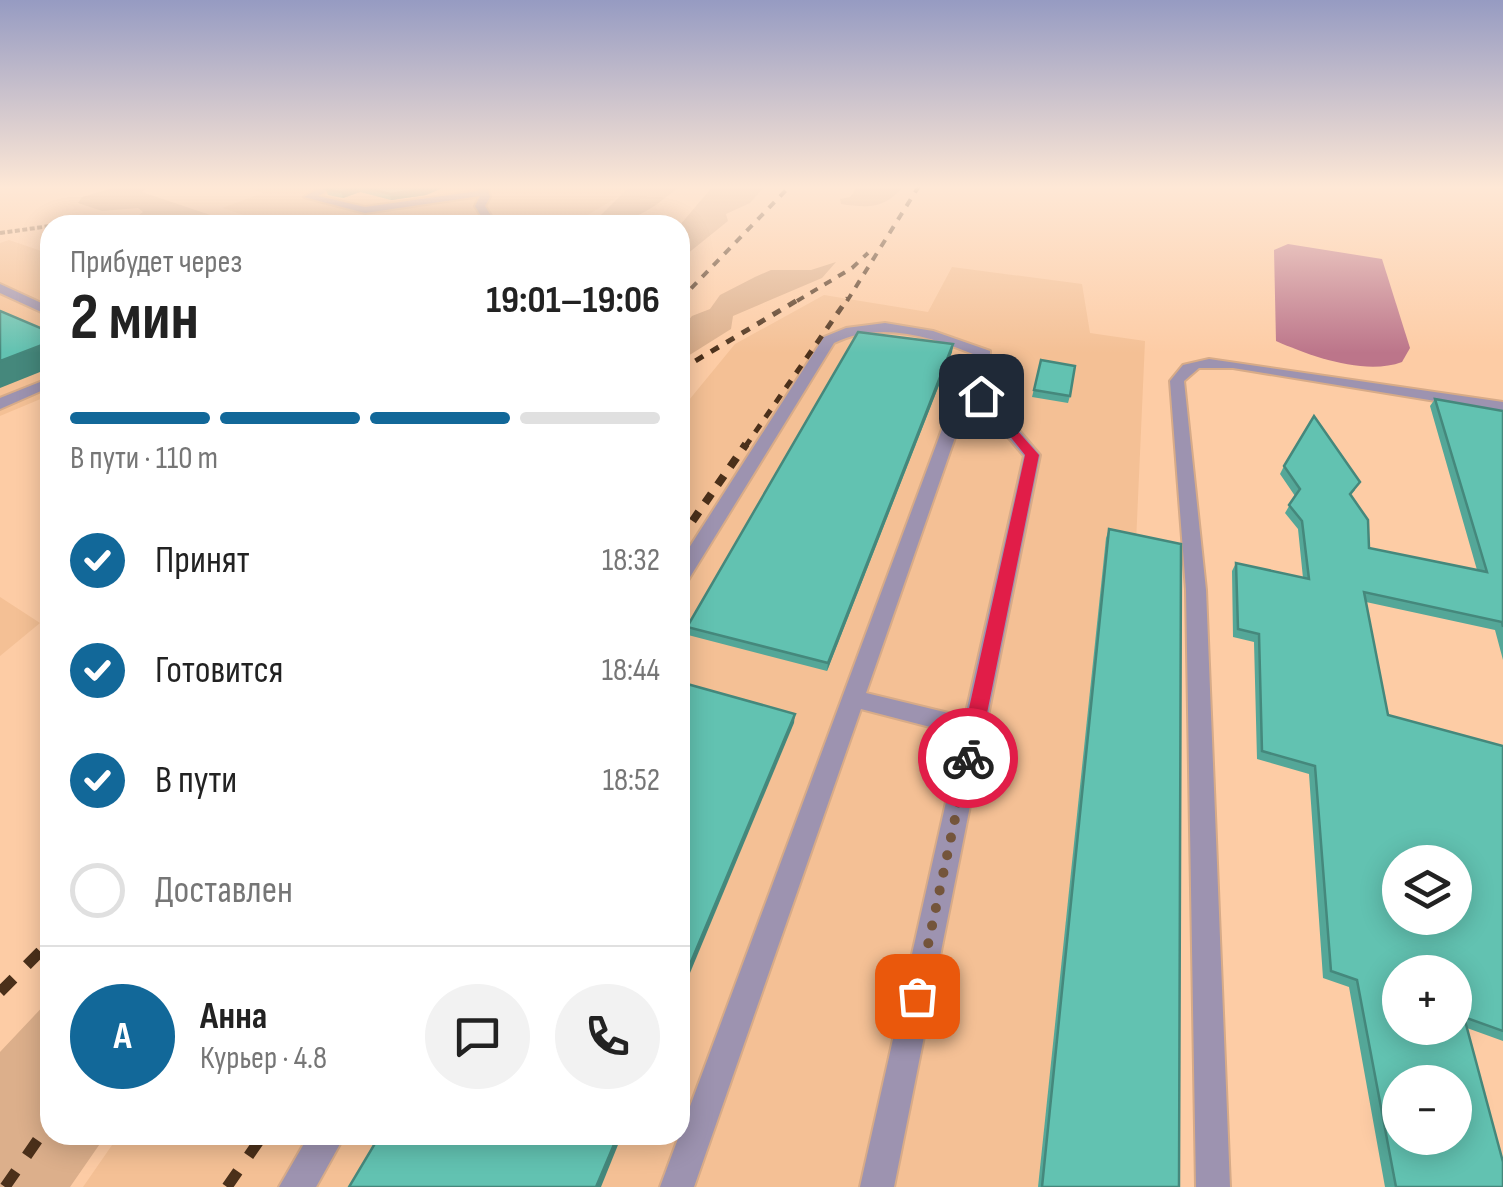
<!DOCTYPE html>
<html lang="ru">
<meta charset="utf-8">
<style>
:root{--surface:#fff;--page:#f2f2f2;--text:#222;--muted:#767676;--line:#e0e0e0;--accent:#126899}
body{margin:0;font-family:"Sofia Sans Condensed",sans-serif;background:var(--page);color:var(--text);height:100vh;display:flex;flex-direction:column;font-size:38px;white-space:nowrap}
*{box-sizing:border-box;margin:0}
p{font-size:32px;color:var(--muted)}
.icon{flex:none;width:55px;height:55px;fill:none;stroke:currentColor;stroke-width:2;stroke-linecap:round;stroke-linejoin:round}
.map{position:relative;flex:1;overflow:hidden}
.panel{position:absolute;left:40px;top:215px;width:650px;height:930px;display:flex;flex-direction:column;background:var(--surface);border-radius:30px;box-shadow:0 5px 25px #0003}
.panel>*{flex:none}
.buttons{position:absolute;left:1382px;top:845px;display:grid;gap:20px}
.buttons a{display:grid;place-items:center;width:90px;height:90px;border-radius:50%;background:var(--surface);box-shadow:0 5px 25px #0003;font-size:50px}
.pin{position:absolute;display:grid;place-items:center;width:85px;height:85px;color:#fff;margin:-42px;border-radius:20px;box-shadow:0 5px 15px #0006}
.courier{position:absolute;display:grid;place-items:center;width:100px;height:100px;margin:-50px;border:8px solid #e11d48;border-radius:50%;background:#fff;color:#222;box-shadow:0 2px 12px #0007}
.head em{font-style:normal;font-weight:700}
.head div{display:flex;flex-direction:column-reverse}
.head{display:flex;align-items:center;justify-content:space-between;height:170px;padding:0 30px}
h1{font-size:65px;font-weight:700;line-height:75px}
.bar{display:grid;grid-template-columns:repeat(4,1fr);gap:15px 10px;align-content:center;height:120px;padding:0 30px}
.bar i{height:12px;border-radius:8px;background:var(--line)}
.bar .current{background:var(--accent)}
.bar p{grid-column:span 4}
.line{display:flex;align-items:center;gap:25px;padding:0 30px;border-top:2px solid var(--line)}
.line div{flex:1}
.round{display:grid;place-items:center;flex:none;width:105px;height:105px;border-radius:52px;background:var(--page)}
ol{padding:0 30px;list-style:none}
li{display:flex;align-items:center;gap:30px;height:110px}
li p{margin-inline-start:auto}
li .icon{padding:10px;border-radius:50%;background:var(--accent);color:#fff;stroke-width:4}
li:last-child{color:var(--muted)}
li i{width:55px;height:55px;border:5px solid var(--line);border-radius:50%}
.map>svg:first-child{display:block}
.built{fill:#f4c095}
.green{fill:#dcaf8b}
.water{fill:#bc758a}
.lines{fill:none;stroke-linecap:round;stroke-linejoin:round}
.service-casing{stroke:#d7ab88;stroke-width:4}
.path{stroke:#8f6c4f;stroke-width:4;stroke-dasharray:5 2.5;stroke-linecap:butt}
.service{fill:#9d93b0;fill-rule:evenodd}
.rail-far3{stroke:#4b301a;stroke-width:4;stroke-dasharray:8 8;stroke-linecap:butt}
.rail-far2{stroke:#4b301a;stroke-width:5;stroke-dasharray:9 9;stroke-linecap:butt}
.rail-far1{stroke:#4b301a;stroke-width:8;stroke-dasharray:11 11;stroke-linecap:butt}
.rail{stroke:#4b301a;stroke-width:11;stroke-dasharray:19 19;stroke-linecap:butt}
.wall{fill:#54a798}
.shaded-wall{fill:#45887c}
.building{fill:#62c2b1;stroke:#45887c;stroke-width:2.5;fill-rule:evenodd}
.route{fill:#e11d48}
.done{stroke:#74553b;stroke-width:10;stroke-dasharray:0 18}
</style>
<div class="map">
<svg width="1503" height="1187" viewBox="0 0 1503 1187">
<rect width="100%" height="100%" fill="#fdcca5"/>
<g class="built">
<polygon points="243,186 636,186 571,225 274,225 222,208 263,193"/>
<polygon points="9,240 50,254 50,395 0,416 0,243"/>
<polygon points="952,267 1082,284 1090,333 1145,341 1136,543 1173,1187 83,1187 119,1135 680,1135 680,411 735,344 824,295 928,312"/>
<polygon points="0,597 40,623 0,656"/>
</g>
<g class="green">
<path d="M 120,186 L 149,186 L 142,192 L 240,225 C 205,225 172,222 139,215 L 143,212 L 138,208 L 102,211 L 78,203 L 82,197 Z"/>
<path d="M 630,186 L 680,186 C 653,208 632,226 595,221 Z"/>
<polygon points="713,186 765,186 750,203 726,214 728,221 687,254 680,248 680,225"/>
<path d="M 858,186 L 904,186 C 884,209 869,208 841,204 L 840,199 L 850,197 Z"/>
<polygon points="836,262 822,278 733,316 731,329 680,361 680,330 692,316 710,309 720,295 755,277 771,270 811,270"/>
<polygon points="50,999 50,1135 106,1135 70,1187 0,1187 0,1052"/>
</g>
<path class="water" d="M 1288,244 L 1382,259 L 1410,348 L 1402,362 C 1365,376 1310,356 1276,341 L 1274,250 Z"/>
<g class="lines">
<defs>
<g id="service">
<polygon points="323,186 336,186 318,196 365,207 478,191 477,186 487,186 490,197 485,206 493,219 484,221 475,206 480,196 365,213 304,197"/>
<polygon points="0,284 50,307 50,316 0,293"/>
<path d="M 885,323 L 933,331 L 990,351 L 989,395 L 1040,455 L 894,1187 L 860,1187 L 961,735 L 861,709 L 694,1187 L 660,1187 L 944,424 L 974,395 L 978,356 C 932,337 881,320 834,343 L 687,582 L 680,584 L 680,562 L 824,337 L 846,328 ZM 981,405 L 1024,456 L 965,717 L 866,693 L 959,426 Z"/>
<polygon points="1209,359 1503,402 1503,412 1233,368 1199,368 1184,381 1206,590 1230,1187 1196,1187 1186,590 1170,381 1183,365"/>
<polygon points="50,378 50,387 0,409 0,398"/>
<polygon points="309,1135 345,1135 316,1187 279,1187"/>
</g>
</defs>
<use href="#service" class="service-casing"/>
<g class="path">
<polyline points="62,225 92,221 136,225"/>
<polyline points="0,233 50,226"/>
</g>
<use href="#service" class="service"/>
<g class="rail-far3">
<polyline points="680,300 790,186"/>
<polyline points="797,301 852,268 868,253"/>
<polyline points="847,301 919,186"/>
</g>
<g class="rail-far2">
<polyline points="680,370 801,298"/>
<polyline points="745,447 848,298"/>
</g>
<polyline class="rail-far1" points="680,539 746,444"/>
<g class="rail">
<polyline points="0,992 50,942"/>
<polyline points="5,1187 50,1122"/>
<polyline points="227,1187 263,1135"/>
</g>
</g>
<g class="wall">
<polygon points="330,186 447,186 426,195 391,200 360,192 343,198 328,195 326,189"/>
<polygon points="953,344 952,352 827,671 688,635 687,627"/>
<polygon points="1041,360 1070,396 1068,403 1032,397"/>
<polygon points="1435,399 1503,411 1503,660 1495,630 1366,602 1388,715 1503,746 1503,1041 1467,1028 1503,1187 1385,1187 1349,987 1323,978 1309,774 1257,759 1254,642 1233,637 1232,571 1236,563 1303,578 1298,529 1285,513 1295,496 1280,474 1284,466 1355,490 1351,495 1369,548 1477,570 1430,406"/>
<polygon points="1109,529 1179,1187 1038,1187 1106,538"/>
</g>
<g class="shaded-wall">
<polygon points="359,186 360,192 343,198 341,192"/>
<polygon points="431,186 447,186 426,195 391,200 390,194"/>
<polygon points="50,342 50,368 0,388 0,361"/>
<polygon points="953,344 952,352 827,671 828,663"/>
<polygon points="795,714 794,723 680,997 680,988"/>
<polygon points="618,1135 622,1135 601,1187 596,1187"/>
</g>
<g class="building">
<polygon points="330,186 358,186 341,192 326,189"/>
<polygon points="360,186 431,186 424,189 390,194"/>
<polygon points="0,311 50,332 50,342 0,361"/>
<polygon points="858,332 953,344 828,663 687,627"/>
<polygon points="1041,360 1075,366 1070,396 1034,390"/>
<path d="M 1435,399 L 1503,411 L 1503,627 L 1502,622 L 1364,592 L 1388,715 L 1503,746 L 1503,1031 L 1464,1017 L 1503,1162 L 1503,1187 L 1396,1187 L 1357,980 L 1331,971 L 1315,766 L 1262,751 L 1259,634 L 1238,629 L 1236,563 L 1309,579 L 1302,521 L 1289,505 L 1300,489 L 1284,466 L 1314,416 L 1360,482 L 1350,494 L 1368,520 L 1369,548 L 1487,572 ZM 1400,862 L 1455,862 L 1455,918 L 1400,918 ZM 1400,972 L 1455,972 L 1455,1028 L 1400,1028 ZM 1400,1082 L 1455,1082 L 1455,1138 L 1400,1138 Z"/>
<polygon points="1109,529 1181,544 1179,1187 1042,1187"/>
<polygon points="680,682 795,714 680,988"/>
<polygon points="380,1135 618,1135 596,1187 349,1187"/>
</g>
<linearGradient id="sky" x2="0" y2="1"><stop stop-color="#969bc2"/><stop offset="0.53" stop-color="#fee8d6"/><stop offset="1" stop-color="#fee8d6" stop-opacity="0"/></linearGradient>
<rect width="1503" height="353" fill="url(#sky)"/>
<polygon class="route" points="976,394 985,394 1039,455 978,758 968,766 958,758 1025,455"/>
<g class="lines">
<polyline class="done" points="917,996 968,758"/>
</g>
</svg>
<div class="buttons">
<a><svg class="icon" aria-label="layers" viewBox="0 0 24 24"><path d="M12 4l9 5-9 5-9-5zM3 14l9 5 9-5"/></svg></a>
<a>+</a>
<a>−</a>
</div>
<div class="pin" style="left:917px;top:996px;background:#ea580c"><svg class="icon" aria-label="bag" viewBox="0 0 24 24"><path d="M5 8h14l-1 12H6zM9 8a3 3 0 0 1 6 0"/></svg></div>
<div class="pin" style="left:981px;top:396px;background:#1f2937"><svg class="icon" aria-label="home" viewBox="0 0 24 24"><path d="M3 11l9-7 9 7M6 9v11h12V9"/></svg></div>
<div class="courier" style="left:968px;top:758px"><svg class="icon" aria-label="bike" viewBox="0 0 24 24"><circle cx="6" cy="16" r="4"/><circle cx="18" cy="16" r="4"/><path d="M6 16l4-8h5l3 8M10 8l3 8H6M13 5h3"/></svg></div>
<section class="panel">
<div class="head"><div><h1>2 мин</h1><p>Прибудет через</p></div><em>19:01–19:06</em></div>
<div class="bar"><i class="current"></i><i class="current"></i><i class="current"></i><i></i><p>В пути · 110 m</p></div>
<ol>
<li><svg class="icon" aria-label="check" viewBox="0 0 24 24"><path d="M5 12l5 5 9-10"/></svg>Принят<p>18:32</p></li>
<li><svg class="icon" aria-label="check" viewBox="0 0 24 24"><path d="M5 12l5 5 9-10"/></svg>Готовится<p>18:44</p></li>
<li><svg class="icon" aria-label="check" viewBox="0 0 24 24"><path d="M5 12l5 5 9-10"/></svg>В пути<p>18:52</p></li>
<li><i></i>Доставлен</li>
</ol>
<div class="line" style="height:180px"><b class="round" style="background:var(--accent);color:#fff">А</b><div><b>Анна</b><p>Курьер · 4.8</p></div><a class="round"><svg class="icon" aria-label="chat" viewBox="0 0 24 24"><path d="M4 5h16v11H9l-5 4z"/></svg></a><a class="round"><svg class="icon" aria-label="phone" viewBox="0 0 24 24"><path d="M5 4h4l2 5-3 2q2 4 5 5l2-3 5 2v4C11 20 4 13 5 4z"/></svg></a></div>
</section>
</div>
